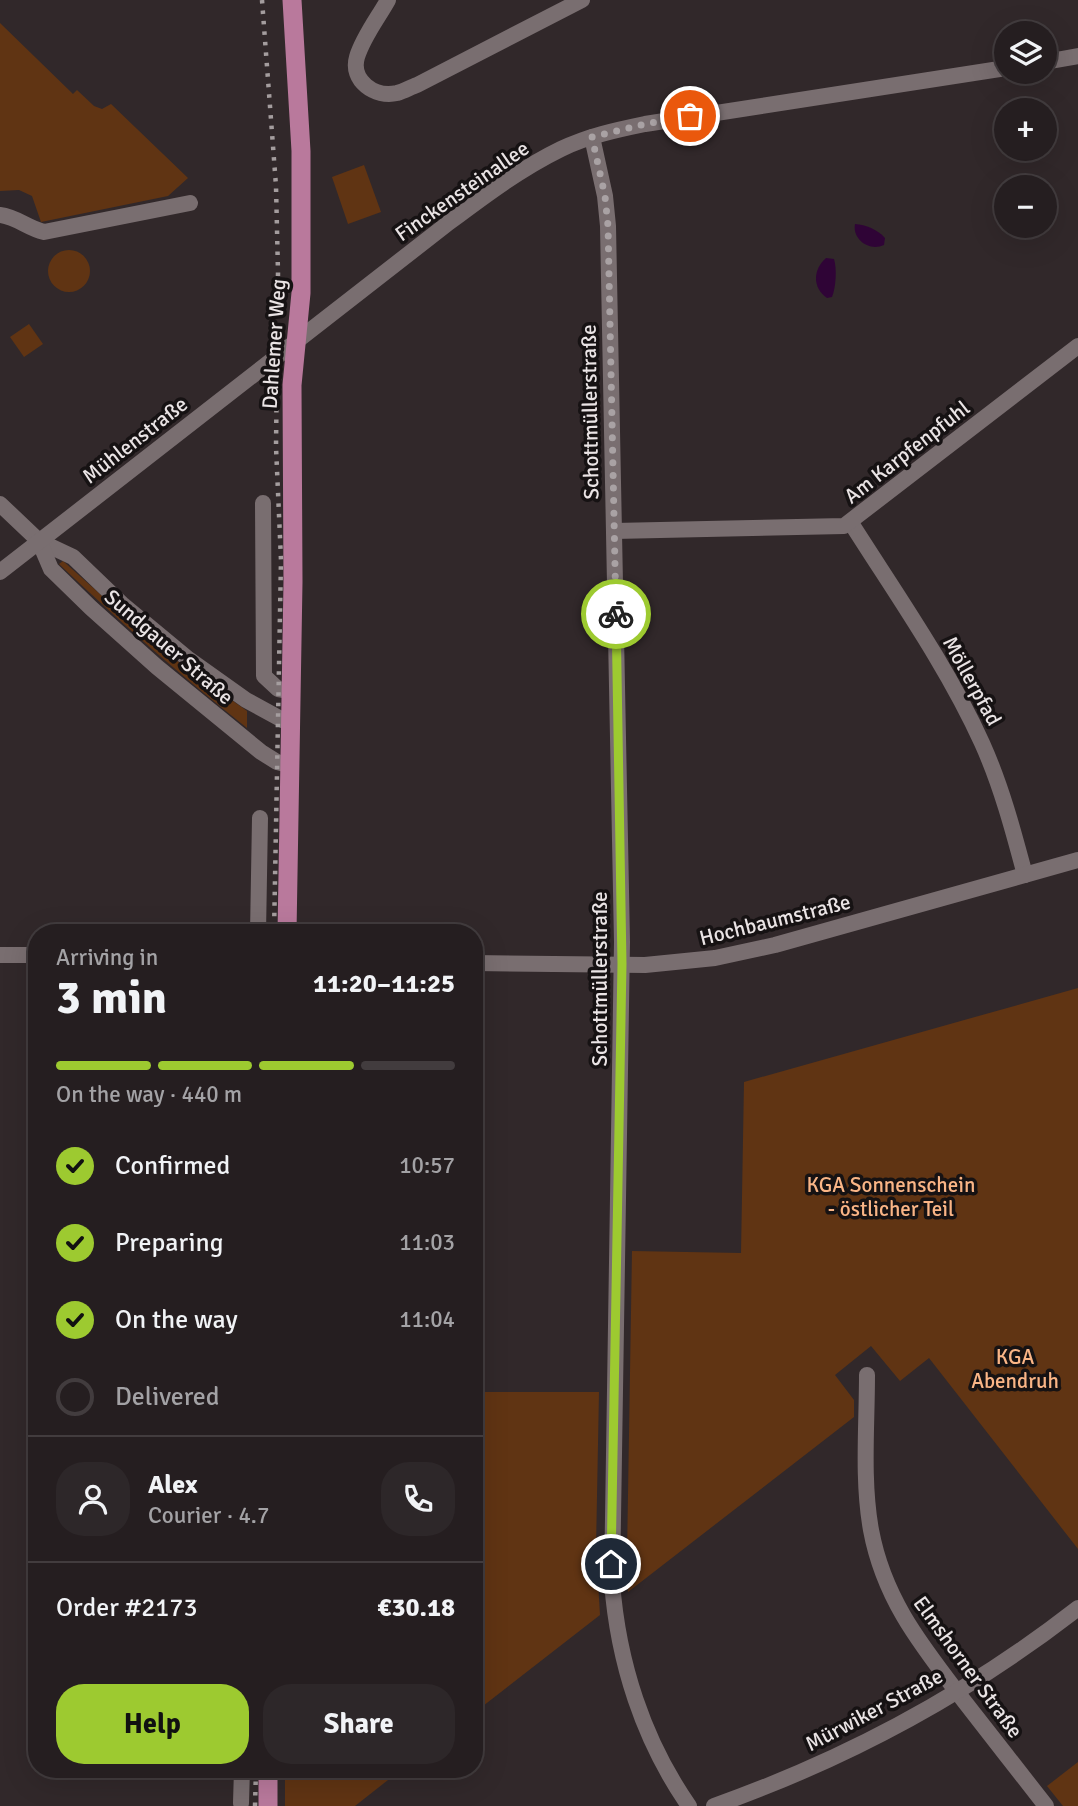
<!DOCTYPE html>
<meta charset="utf-8">
<style>
:root{--surface:#251e20;--page:#2d2729;--text:#f1f3f6;--muted:#a3a2a5;--line:#423c3e;--accent:#9dca30}
body{margin:0;font-family:Signika,sans-serif;background:var(--page);color:var(--text);height:100vh;display:flex;flex-direction:column;font-size:26px;white-space:nowrap}
*{box-sizing:border-box;margin:0}
p{font-size:23px;color:var(--muted)}
.icon{flex:none;width:38px;height:38px;fill:none;stroke:currentColor;stroke-width:2;stroke-linecap:round;stroke-linejoin:round}
.map{position:relative;flex:1;overflow:hidden}
.drawer{position:absolute;left:28px;top:924px;width:455px;height:854px;display:flex;flex-direction:column;background:var(--surface);border-radius:28px;box-shadow:0 7px 28px #0002,0 0 0 2px var(--line)}
.drawer>*{flex:none}
.buttons{position:absolute;left:994px;top:21px;display:grid;gap:14px}
.buttons a{display:grid;place-items:center;width:63px;height:63px;border-radius:50%;background:var(--surface);box-shadow:0 7px 28px #0002,0 0 0 2px var(--line);font-size:35px}
.pin{position:absolute;display:grid;place-items:center;width:60px;height:60px;color:#fff;margin:-30px;border:4px solid #fff;border-radius:50%;box-shadow:0 2px 7px #0007}
.courier{position:absolute;display:grid;place-items:center;width:70px;height:70px;margin:-35px;border:5px solid #9dca30;border-radius:50%;background:#fff;color:#222;box-shadow:0 2px 9px #0007}
.summary em{font-style:normal;font-weight:700}
.summary div{display:flex;flex-direction:column-reverse}
.summary{display:flex;align-items:center;justify-content:space-between;height:119px;padding:0 28px}
h1{font-size:46px;font-weight:700;line-height:52px}
.bar{display:grid;grid-template-columns:repeat(4,1fr);gap:10px 7px;align-content:center;height:84px;padding:0 28px}
.bar i{height:9px;border-radius:5px;background:var(--line)}
.bar .active{background:var(--accent)}
.bar p{grid-column:span 4}
.line{display:flex;align-items:center;gap:18px;padding:0 28px;border-top:2px solid var(--line)}
.line div{flex:1}
.round{display:grid;place-items:center;flex:none;width:74px;height:74px;border-radius:28px;background:var(--page)}
ol{padding:0 28px;list-style:none}
li{display:flex;align-items:center;gap:21px;height:77px}
li p{margin-inline-start:auto}
li .icon{padding:7px;border-radius:50%;background:var(--accent);color:#111;stroke-width:4}
li:last-child{color:var(--muted)}
li i{width:38px;height:38px;border:4px solid var(--line);border-radius:50%}
.cta{display:flex;gap:14px;margin-top:auto;padding:14px 28px}
.cta a{flex:1;height:80px;border-radius:28px;background:var(--accent);color:#111;font-size:28px;font-weight:700;line-height:80px;text-align:center}
.cta a+a{background:var(--page);color:var(--text)}
.map>svg:first-child{display:block}
.green{fill:#603413}
.water{fill:#2f0436}
.lines{fill:none;stroke-linecap:round;stroke-linejoin:round}
.minor{stroke:#796e70;stroke-width:16}
.major{stroke:#b9799c;stroke-width:19}
.rail{stroke:#a49d9e;stroke-width:4.5;stroke-dasharray:3.5 7;stroke-linecap:butt}
.done{stroke:#a9a2a4;stroke-width:7;stroke-dasharray:0 12.6}
.route{stroke:#9dca30;stroke-width:9}
.labels{text-anchor:middle;dominant-baseline:central;stroke-width:7;stroke-linejoin:round;paint-order:stroke}
.street-label{font-size:21px;fill:#eae4e5;stroke:#161213}
.park-label{font-size:21px;fill:#fab586;stroke:#161213}
</style>
<div class="map">
<svg width="1078" height="1806" viewBox="0 0 1078 1806">
<rect width="100%" height="100%" fill="#31282a"/>
<g class="green">
<polygon points="0,23 73,94 77,90 94,106 102,109 111,104 188,178 168,196 41,222 32,196 19,190 0,191"/>
<polygon points="364,165 381,212 348,224 332,177"/>
<circle cx="69" cy="271" r="21"/>
<polygon points="29,324 43,344 24,357 10,337"/>
<path d="M 63,561 L 166,653 L 247,711 L 247,728 C 181,676 119,621 59,564 Z"/>
<polygon points="1078,988 1078,1549 929,1358 900,1381 871,1346 835,1375 854,1400 854,1417 628,1592 627,1556 632,1251 741,1253 744,1082"/>
<polygon points="474,1392 599,1392 596,1548 600,1615 474,1713"/>
<polygon points="1078,1762 1078,1806 1063,1806 1047,1786"/>
<polygon points="285,1769 402,1769 355,1806 285,1806"/>
</g>
<g class="water">
<path d="M 855,224 C 866,225 877,229 885,238 L 884,245 C 869,252 852,239 855,224 Z"/>
<path d="M 826,258 L 834,259 C 837,269 836,287 832,297 L 827,298 C 812,288 813,269 826,258 Z"/>
</g>
<g class="lines">
<g class="minor">
<path d="M 388,0 C 378,18 363,37 357,57 C 350,81 375,98 397,93 C 404,91 411,87 417,85 L 582,0"/>
<polyline points="1045,62 1078,56"/>
<path d="M 592,137 L 605,196 L 608,226 L 622,942 L 612,1582 C 618,1662 643,1740 689,1806"/>
<path d="M 0,215 C 17,217 27,228 44,232 L 190,203"/>
<polyline points="263,503 264,676 278,689 290,691"/>
<polyline points="0,504 39,541 73,557 123,605 187,658 246,700 290,724"/>
<path d="M 851,523 C 896,594 947,666 982,743 C 1001,785 1013,830 1025,875"/>
<polyline points="614,531 844,526 1078,346"/>
<polyline points="39,541 51,569 91,608 157,667 261,752 277,762 289,765"/>
<path d="M 0,572 L 447,224 C 483,197 520,169 561,149 C 588,136 616,130 645,124 L 1006,68"/>
<polyline points="258,933 260,818"/>
<polyline points="0,955 37,955"/>
<polyline points="474,963 645,965 715,958 775,945 1078,860"/>
<path d="M 867,1375 C 867,1426 862,1480 871,1530 C 884,1600 922,1646 964,1701 C 991,1736 1019,1771 1046,1806"/>
<polyline points="241,1803 242,1769"/>
<path d="M 714,1806 C 844,1760 969,1693 1078,1608"/>
</g>
<g class="major">
<polyline points="287,933 293,582 292,385 301,293 301,151 292,0"/>
<polyline points="268,1806 268,1769"/>
</g>
<g class="rail">
<polyline points="262,0 276,186 278,273 276,447 281,560 274,933"/>
<polyline points="255,1806 256,1769"/>
</g>
</g>
<g class="lines">
<polyline class="done" points="616,614 608,226 605,196 592,137 645,124 690,116"/>
<polyline class="route" points="611,1564 622,964 616,614"/>
</g>
<g class="labels">
<g class="street-label">
<text transform="translate(462 191) rotate(-35)">Finckensteinallee</text>
<text transform="translate(274 344) rotate(-86)">Dahlemer Weg</text>
<text transform="translate(590 412) rotate(-91)">Schottmüllerstraße</text>
<text transform="translate(135 440) rotate(-38)">Mühlenstraße</text>
<text transform="translate(907 452) rotate(-38)">Am Karpfenpfuhl</text>
<text transform="translate(169 647) rotate(41)">Sundgauer Straße</text>
<text transform="translate(972 681) rotate(61)">Möllerpfad</text>
<text transform="translate(775 920) rotate(-14)">Hochbaumstraße</text>
<text transform="translate(600 979) rotate(-90)">Schottmüllerstraße</text>
<text transform="translate(968 1667) rotate(54)">Elmshorner Straße</text>
<text transform="translate(874 1710) rotate(-28)">Mürwiker Straße</text>
</g>
<g class="park-label">
<text x="891" y="1185">KGA Sonnenschein<tspan x="891" dy="24">- östlicher Teil</tspan></text>
<text x="1015" y="1357">KGA<tspan x="1015" dy="24">Abendruh</tspan></text>
</g>
</g>
</svg>
<div class="buttons">
<a><svg class="icon" aria-label="layers" viewBox="0 0 24 24"><path d="M12 4l9 5-9 5-9-5zM3 14l9 5 9-5"/></svg></a>
<a>+</a>
<a>−</a>
</div>
<div class="pin" style="left:690px;top:116px;background:#ea580c"><svg class="icon" aria-label="bag" viewBox="0 0 24 24"><path d="M5 8h14l-1 12H6zM9 8a3 3 0 0 1 6 0"/></svg></div>
<div class="pin" style="left:611px;top:1564px;background:#1f2937"><svg class="icon" aria-label="home" viewBox="0 0 24 24"><path d="M3 11l9-7 9 7M6 9v11h12V9"/></svg></div>
<div class="courier" style="left:616px;top:614px"><svg class="icon" aria-label="bike" viewBox="0 0 24 24"><circle cx="6" cy="16" r="4"/><circle cx="18" cy="16" r="4"/><path d="M6 16l4-8h5l3 8M10 8l3 8H6M13 5h3"/></svg></div>
<section class="drawer">
<div class="summary"><div><h1>3 min</h1><p>Arriving in</p></div><em>11:20–11:25</em></div>
<div class="bar"><i class="active"></i><i class="active"></i><i class="active"></i><i></i><p>On the way · 440 m</p></div>
<ol>
<li><svg class="icon" aria-label="check" viewBox="0 0 24 24"><path d="M5 12l5 5 9-10"/></svg>Confirmed<p>10:57</p></li>
<li><svg class="icon" aria-label="check" viewBox="0 0 24 24"><path d="M5 12l5 5 9-10"/></svg>Preparing<p>11:03</p></li>
<li><svg class="icon" aria-label="check" viewBox="0 0 24 24"><path d="M5 12l5 5 9-10"/></svg>On the way<p>11:04</p></li>
<li><i></i>Delivered</li>
</ol>
<div class="line" style="height:126px"><a class="round"><svg class="icon" aria-label="person" viewBox="0 0 24 24"><circle cx="12" cy="8" r="4"/><path d="M4 21q1-7 8-7t8 7"/></svg></a><div><b>Alex</b><p>Courier · 4.7</p></div><a class="round"><svg class="icon" aria-label="phone" viewBox="0 0 24 24"><path d="M5 4h4l2 5-3 2q2 4 5 5l2-3 5 2v4C11 20 4 13 5 4z"/></svg></a></div>
<div class="line" style="height:91px"><div>Order #2173</div><b>€30.18</b></div>
<div class="cta"><a>Help</a><a>Share</a></div>
</section>
</div>
